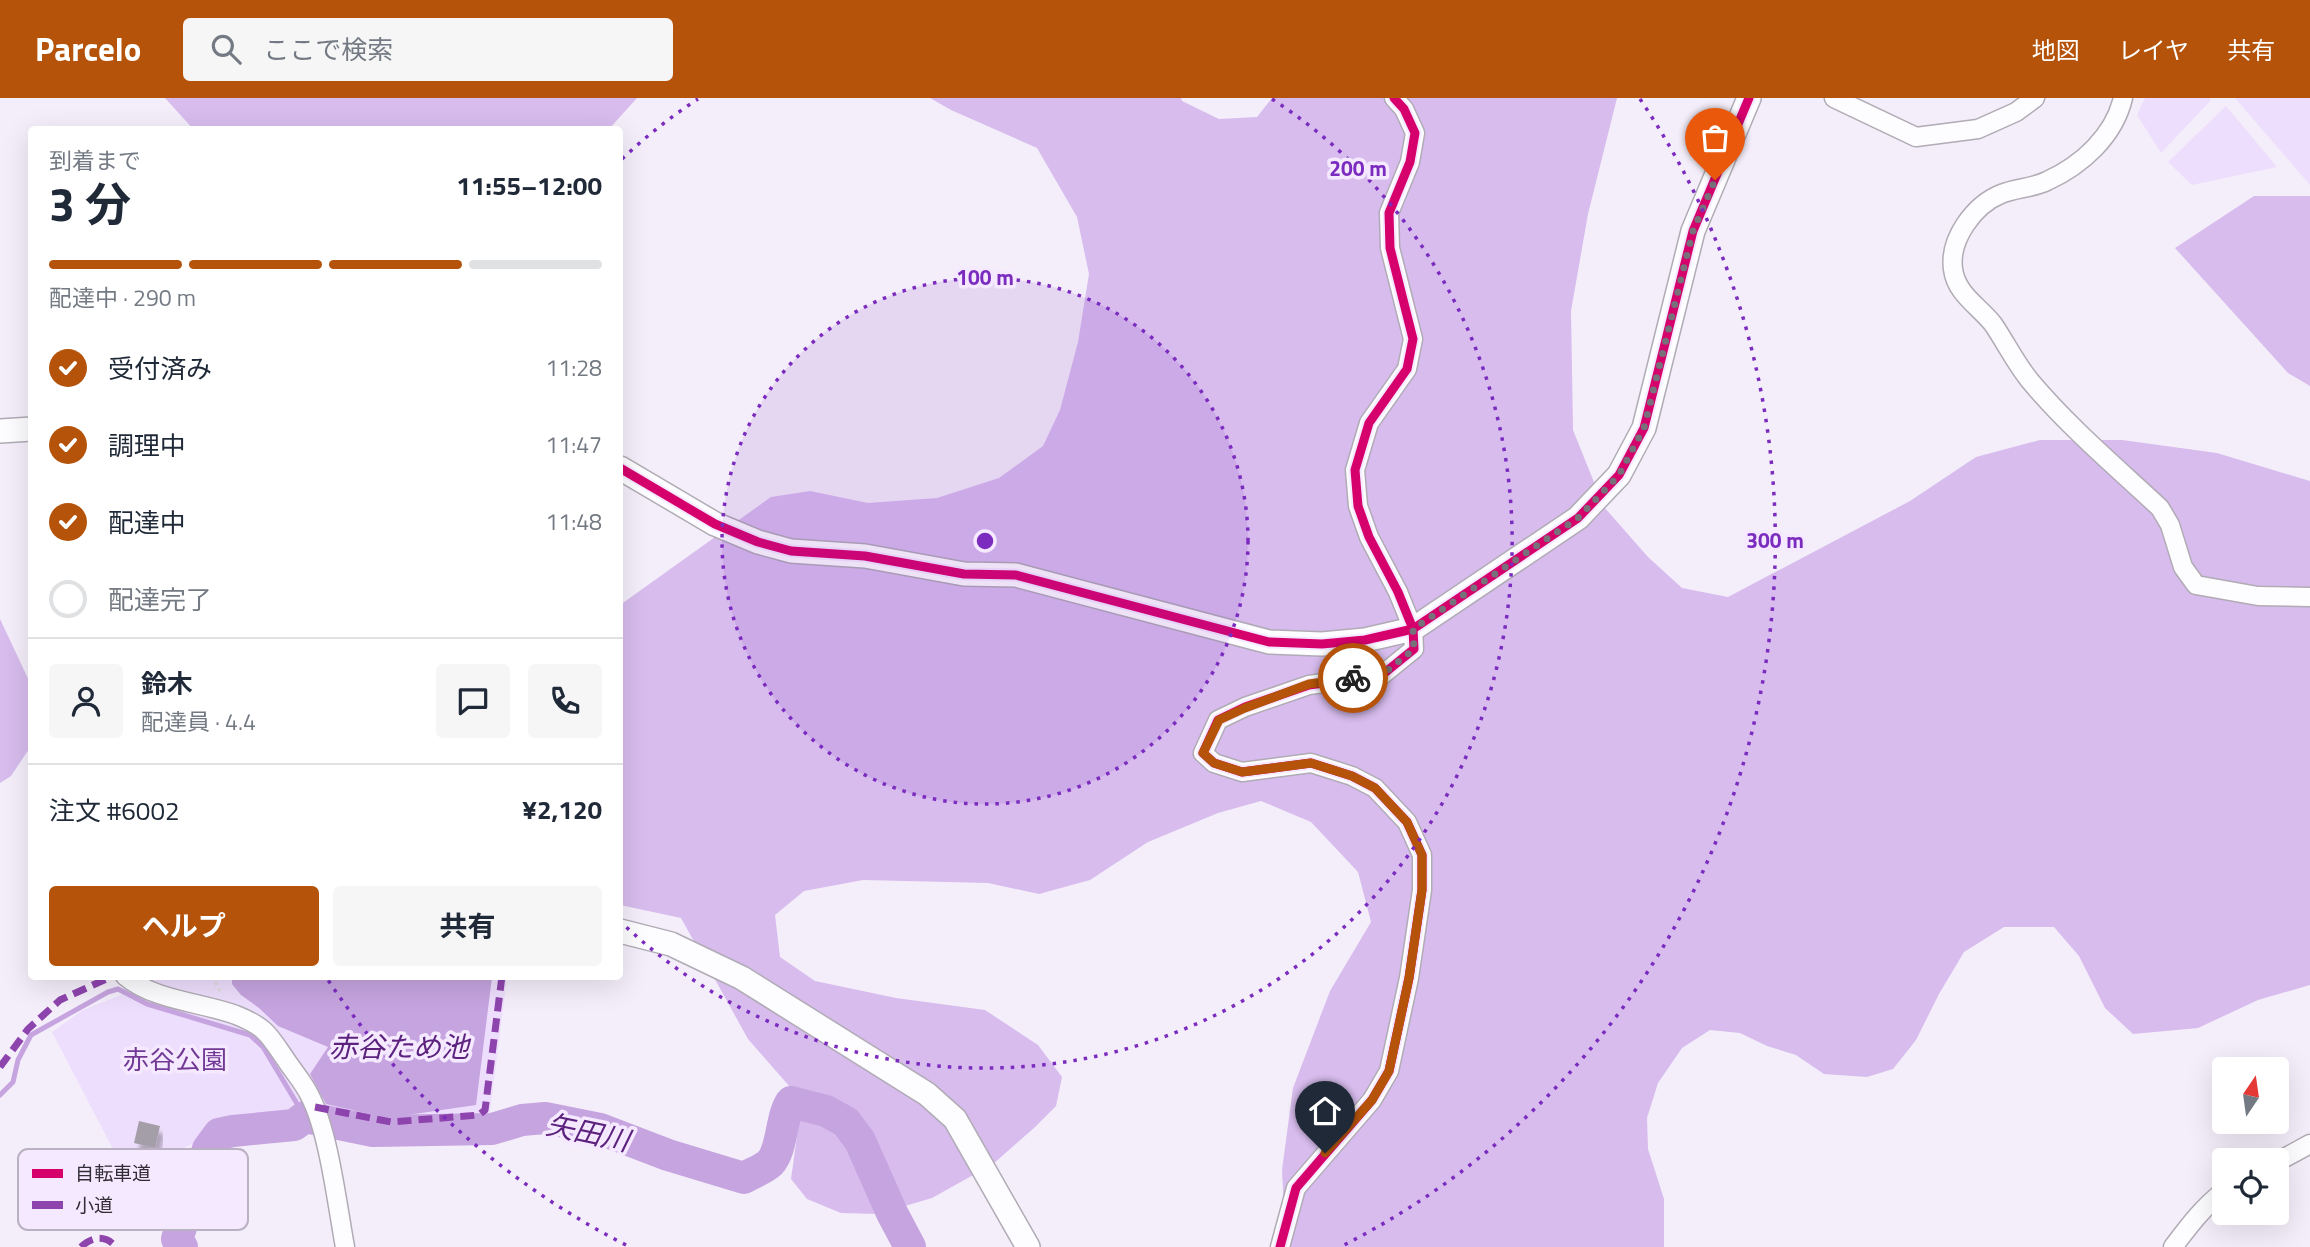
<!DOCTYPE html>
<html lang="ja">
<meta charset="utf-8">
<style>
:root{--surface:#fff;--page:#f6f6f7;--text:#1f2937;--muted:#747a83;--line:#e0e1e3;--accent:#b45309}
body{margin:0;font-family:"Titillium Web","Noto Sans JP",sans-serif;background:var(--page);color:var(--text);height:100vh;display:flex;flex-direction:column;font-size:26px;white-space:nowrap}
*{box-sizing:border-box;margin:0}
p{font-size:23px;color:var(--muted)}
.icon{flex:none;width:38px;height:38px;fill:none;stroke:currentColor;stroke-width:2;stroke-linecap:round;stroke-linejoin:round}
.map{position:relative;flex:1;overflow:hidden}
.sheet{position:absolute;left:28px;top:28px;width:595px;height:854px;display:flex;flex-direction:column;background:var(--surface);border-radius:7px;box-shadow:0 7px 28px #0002}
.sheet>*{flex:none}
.needle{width:46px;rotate:13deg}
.buttons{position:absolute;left:2212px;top:959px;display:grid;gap:14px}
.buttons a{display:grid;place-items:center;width:77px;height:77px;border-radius:7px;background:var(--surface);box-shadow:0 7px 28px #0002;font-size:35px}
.pin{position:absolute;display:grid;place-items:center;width:60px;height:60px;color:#fff;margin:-72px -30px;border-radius:50% 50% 50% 0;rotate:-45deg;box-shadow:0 0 7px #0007}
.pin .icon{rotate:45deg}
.courier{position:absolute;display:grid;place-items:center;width:70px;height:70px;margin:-35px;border:5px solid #b45309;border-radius:50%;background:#fff;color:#222;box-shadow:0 2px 9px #0007}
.summary em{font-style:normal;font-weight:700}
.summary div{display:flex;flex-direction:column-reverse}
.summary{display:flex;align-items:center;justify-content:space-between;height:119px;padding:0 21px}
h1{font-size:46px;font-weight:700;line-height:52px}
.bar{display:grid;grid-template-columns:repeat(4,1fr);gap:10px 7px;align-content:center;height:84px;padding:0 21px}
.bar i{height:9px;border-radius:5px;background:var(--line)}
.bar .selected{background:var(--accent)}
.bar p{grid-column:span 4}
.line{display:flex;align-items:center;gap:18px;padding:0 21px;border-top:2px solid var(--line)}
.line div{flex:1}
.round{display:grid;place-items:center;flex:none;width:74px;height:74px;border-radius:7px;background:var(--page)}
ol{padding:0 21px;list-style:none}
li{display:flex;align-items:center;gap:21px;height:77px}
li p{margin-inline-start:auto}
li .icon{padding:7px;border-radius:50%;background:var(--accent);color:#fff;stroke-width:4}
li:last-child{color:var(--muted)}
li i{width:38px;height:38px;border:4px solid var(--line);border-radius:50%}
.action{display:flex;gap:14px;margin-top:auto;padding:14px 21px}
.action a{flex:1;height:80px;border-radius:7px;background:var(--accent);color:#fff;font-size:28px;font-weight:700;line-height:80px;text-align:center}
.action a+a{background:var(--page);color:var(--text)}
header{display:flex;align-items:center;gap:42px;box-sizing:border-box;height:98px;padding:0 35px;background:var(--accent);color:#fff}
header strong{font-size:33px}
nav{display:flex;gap:38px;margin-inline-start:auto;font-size:24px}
.search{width:490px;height:63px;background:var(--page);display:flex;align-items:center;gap:18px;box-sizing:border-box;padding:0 24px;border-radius:7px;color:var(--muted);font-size:26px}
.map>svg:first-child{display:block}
.green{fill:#eedefd}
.forest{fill:#d7bced}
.water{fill:#c6a4df}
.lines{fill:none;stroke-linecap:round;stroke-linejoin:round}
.stream{stroke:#c6a4df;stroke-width:5}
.river{stroke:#c6a4df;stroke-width:32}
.building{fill:#a39ea8;filter:url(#shadow)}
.minor-casing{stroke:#b0abb5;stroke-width:21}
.tertiary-casing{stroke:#b0abb5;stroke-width:26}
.path{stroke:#e0dee2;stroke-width:3.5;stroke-dasharray:3.5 3.5;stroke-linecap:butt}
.minor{stroke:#fdfcfe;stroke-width:18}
.tertiary{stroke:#fdfcfe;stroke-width:23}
.quiet{stroke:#8e44ad;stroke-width:7;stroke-dasharray:14 7;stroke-linecap:butt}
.cycleway-casing{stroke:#f5e9ff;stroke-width:13}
.cycleway{stroke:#d6006c;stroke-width:9}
.done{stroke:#76717a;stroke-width:7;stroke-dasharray:0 12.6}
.route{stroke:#b45309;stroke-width:9}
.ring{fill:none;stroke:#7b2cbf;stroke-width:3.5;stroke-dasharray:3.5 7}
.labels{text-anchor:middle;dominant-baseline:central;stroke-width:7;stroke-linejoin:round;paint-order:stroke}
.park-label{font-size:26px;fill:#713995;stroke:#f5e9ff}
.water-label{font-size:28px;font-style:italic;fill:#5c227e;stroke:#f5e9ff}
.key{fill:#f5e9ff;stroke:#bab1c2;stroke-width:2}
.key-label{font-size:19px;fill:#322d35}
.centre{fill:#7b2cbf;stroke:#f5e9ff;stroke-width:3.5}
.ring-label{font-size:21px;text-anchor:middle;font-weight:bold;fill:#7b2cbf;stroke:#f5e9ff;stroke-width:7;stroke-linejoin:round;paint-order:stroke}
</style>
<header>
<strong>Parcelo</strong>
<div class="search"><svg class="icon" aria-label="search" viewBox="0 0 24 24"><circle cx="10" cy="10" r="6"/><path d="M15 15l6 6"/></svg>ここで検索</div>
<nav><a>地図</a><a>レイヤ</a><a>共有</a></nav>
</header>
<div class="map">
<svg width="2310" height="1149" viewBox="0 0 2310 1149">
<defs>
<filter id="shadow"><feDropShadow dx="4.5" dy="8" stdDeviation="2" flood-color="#0004"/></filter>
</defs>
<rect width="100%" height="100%" fill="#f4eefa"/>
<g class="green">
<polygon points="2145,0 2209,0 2211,2 2161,55 2137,17"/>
<polygon points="2235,0 2310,0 2310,87"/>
<polygon points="2226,8 2277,69 2192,87 2168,64"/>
<polygon points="127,879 507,879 489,1022 399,1029 325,1015 258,1026 233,1026 127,1078 52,934 83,912 121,897 127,888"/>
</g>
<g class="forest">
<polygon points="165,0 637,0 609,31 194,32"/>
<polygon points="930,0 1181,0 1182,3 1219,21 1257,19 1272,0 1617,0 1588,116 1571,213 1573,332 1604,409 1648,459 1682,490 1728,499 1910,403 1976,359 2040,342 2122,342 2217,355 2310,383 2310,887 2258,902 2198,930 2133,936 2105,910 2079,858 2054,829 2004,829 1964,854 1939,896 1916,942 1893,971 1867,979 1824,976 1796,957 1767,948 1740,935 1710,932 1682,950 1658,985 1647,1020 1648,1051 1664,1101 1664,1149 1286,1149 1282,1072 1293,990 1330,893 1371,824 1358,774 1311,724 1261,703 1218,715 1148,744 1090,782 1039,796 988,785 863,782 804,793 775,817 780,859 815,883 896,900 985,912 1038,947 1062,979 1056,1008 1034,1030 993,1066 932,1100 878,1116 841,1115 807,1101 791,1081 798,1031 790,989 748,941 681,820 620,807 620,507 771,399 810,393 868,405 937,400 999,380 1043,348 1060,312 1078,244 1089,176 1077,119 1037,50 951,12"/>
<polygon points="2254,98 2310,98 2310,288 2288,275 2175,150"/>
<polygon points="0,521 32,589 31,648 11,678 0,685"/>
</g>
<polygon class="water" points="232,878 492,879 476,1007 387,1020 326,1006 310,976 328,949 278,928 259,910 241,897 232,886"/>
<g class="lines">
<polyline class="stream" points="0,997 13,984 18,962 31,937 108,894 118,891 147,906 250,937 263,949 305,1019"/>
<path class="river" d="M 182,1149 L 177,1141 L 208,1051 L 219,1036 L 233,1033 L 294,1027 L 305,1019 L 373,1033 L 492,1031 L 522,1022 L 545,1020 L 600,1031 L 668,1057 L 744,1080 C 752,1075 764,1071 770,1065 C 783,1051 780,1021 791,1004 L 826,1013 L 846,1024 L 860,1043 L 892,1115 L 910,1149"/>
</g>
<polygon class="building" points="139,1023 160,1028 155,1050 134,1045"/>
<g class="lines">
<defs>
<g id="minor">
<polyline points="1834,0 1916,39 1978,31 2016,14 2035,0"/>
<path d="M 2123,0 C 2114,38 2082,67 2047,83 C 2033,90 2016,90 2001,96 C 1974,107 1949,141 1953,171 C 1956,196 1979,208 1993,226 C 2006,245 2016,266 2031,284 C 2070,330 2116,369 2160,410 L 2170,427 L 2183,469 L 2196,487 L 2258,498 L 2310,499"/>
<path d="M 125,878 C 155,903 201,904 236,917 C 266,929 269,937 286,962 C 294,974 304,985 310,998 C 329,1035 337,1106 345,1149"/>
<polyline points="2277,1064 2310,1046"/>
<polyline points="1280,1149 1296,1090 1372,1002 1389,973 1409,880 1422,792 1422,757 1407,724 1375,690 1352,678 1311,665 1242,674 1214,665 1203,655 1218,622 1245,609 1309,587 1382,577 1414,551 1413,531 1398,494 1369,439 1358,408 1355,372 1369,325 1407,271 1413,241 1390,150 1389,115 1410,64 1415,35 1404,11 1394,0"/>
<path d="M 2173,1149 C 2189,1128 2203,1109 2224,1093"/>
</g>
<g id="tertiary">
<polyline points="0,333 32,331"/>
<polyline points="620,370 715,426 758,444 791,453 865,458 964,476 1016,477 1269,544 1322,546 1365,542 1413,531 1578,420 1619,377 1644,330 1693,133 1749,0"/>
<polyline points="620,833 671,846 742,880 927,996 955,1021 1028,1149"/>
</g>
</defs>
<use href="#minor" class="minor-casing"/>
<use href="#tertiary" class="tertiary-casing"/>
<polyline class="path" points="212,878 221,895"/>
<use href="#minor" class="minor"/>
<use href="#tertiary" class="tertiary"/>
<g class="quiet">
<polyline points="0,969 28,931 60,902 113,878"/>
<polyline points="315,1009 391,1024 479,1017 485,1012 502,878"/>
<path d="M 81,1149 C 92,1138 106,1137 116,1149"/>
</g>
<defs>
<g id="cycleway">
<polyline points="620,370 715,426 758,444 791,453 865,458 964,476 1016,477 1269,544 1322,546 1365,542 1413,531 1578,420 1619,377 1644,330 1693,133 1749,0"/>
<polyline points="1280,1149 1296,1090 1372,1002 1389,973 1409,880 1422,792 1422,757 1407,724 1375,690 1352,678 1311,665 1242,674 1214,665 1203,655 1218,622 1245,609 1309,587 1382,577 1414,551 1413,531 1398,494 1369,439 1358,408 1355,372 1369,325 1407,271 1413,241 1390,150 1389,115 1410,64 1415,35 1404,11 1394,0"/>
</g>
</defs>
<use href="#cycleway" class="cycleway-casing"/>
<use href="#cycleway" class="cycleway"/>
</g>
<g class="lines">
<polyline class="done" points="1353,580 1382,577 1414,551 1413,531 1578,420 1619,377 1644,330 1693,133 1715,82"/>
<polyline class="route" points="1325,1055 1372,1002 1389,973 1409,880 1422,792 1422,757 1407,724 1375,690 1352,678 1311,665 1242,674 1214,665 1203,655 1219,622 1245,610 1309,586 1353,580"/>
</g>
<circle cx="985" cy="443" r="263" fill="#7b2cbf" fill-opacity=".12"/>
<g class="ring">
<circle cx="985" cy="443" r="263"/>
<path d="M622 61A527 527 0 0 1 698 1M1272 1A527 527 0 1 1 622 825"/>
<path d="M626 1147A790 790 0 0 1 326 879M1640 1A790 790 0 0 1 1344 1147"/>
</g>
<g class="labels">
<g class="park-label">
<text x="175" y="961">赤谷公園</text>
</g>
<g class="water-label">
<text x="399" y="948">赤谷ため池</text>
<text transform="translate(588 1034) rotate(12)">矢田川</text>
</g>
</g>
<rect x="18" y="1051" width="230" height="81" rx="10" class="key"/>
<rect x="32" y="1071" width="31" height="9" fill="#d6006c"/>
<rect x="32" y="1103" width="31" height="8" fill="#8e44ad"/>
<g class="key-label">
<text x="75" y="1082">自転車道</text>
<text x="75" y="1114">小道</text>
</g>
<circle cx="985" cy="443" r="10" class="centre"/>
<g class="ring-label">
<text x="1358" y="78">200 m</text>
<text x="985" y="187">100 m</text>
<text x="1775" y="450">300 m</text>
</g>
</svg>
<div class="buttons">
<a><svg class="needle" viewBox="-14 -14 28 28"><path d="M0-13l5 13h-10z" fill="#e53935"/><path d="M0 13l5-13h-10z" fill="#747a83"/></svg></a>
<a><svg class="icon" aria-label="locate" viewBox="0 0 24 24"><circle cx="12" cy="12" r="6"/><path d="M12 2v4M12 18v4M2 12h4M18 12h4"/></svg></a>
</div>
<div class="pin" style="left:1715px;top:82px;background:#ea580c"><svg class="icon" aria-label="bag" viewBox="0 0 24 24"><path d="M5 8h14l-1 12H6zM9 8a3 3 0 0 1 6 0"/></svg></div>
<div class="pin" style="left:1325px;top:1055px;background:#1f2937"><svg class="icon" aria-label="home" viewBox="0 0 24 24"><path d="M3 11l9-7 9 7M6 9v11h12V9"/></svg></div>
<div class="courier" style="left:1353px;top:580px"><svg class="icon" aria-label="bike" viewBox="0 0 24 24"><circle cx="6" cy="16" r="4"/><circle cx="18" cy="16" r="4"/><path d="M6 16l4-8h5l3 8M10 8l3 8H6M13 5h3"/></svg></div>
<section class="sheet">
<div class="summary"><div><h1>3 分</h1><p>到着まで</p></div><em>11:55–12:00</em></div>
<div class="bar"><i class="selected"></i><i class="selected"></i><i class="selected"></i><i></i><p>配達中 · 290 m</p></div>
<ol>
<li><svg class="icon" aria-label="check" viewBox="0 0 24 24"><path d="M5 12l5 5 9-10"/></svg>受付済み<p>11:28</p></li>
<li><svg class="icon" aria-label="check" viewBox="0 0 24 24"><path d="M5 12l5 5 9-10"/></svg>調理中<p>11:47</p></li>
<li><svg class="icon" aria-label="check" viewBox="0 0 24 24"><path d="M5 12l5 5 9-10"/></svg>配達中<p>11:48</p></li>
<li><i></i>配達完了</li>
</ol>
<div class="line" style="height:126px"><a class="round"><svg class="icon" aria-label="person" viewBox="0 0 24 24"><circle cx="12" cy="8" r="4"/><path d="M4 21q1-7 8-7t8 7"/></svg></a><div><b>鈴木</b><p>配達員 · 4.4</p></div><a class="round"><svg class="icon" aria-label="chat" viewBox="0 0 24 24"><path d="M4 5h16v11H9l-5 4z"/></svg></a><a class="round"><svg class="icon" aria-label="phone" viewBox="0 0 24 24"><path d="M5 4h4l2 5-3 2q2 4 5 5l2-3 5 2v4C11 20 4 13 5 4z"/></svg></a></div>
<div class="line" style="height:91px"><div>注文 #6002</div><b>¥2,120</b></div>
<div class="action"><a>ヘルプ</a><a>共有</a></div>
</section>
</div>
